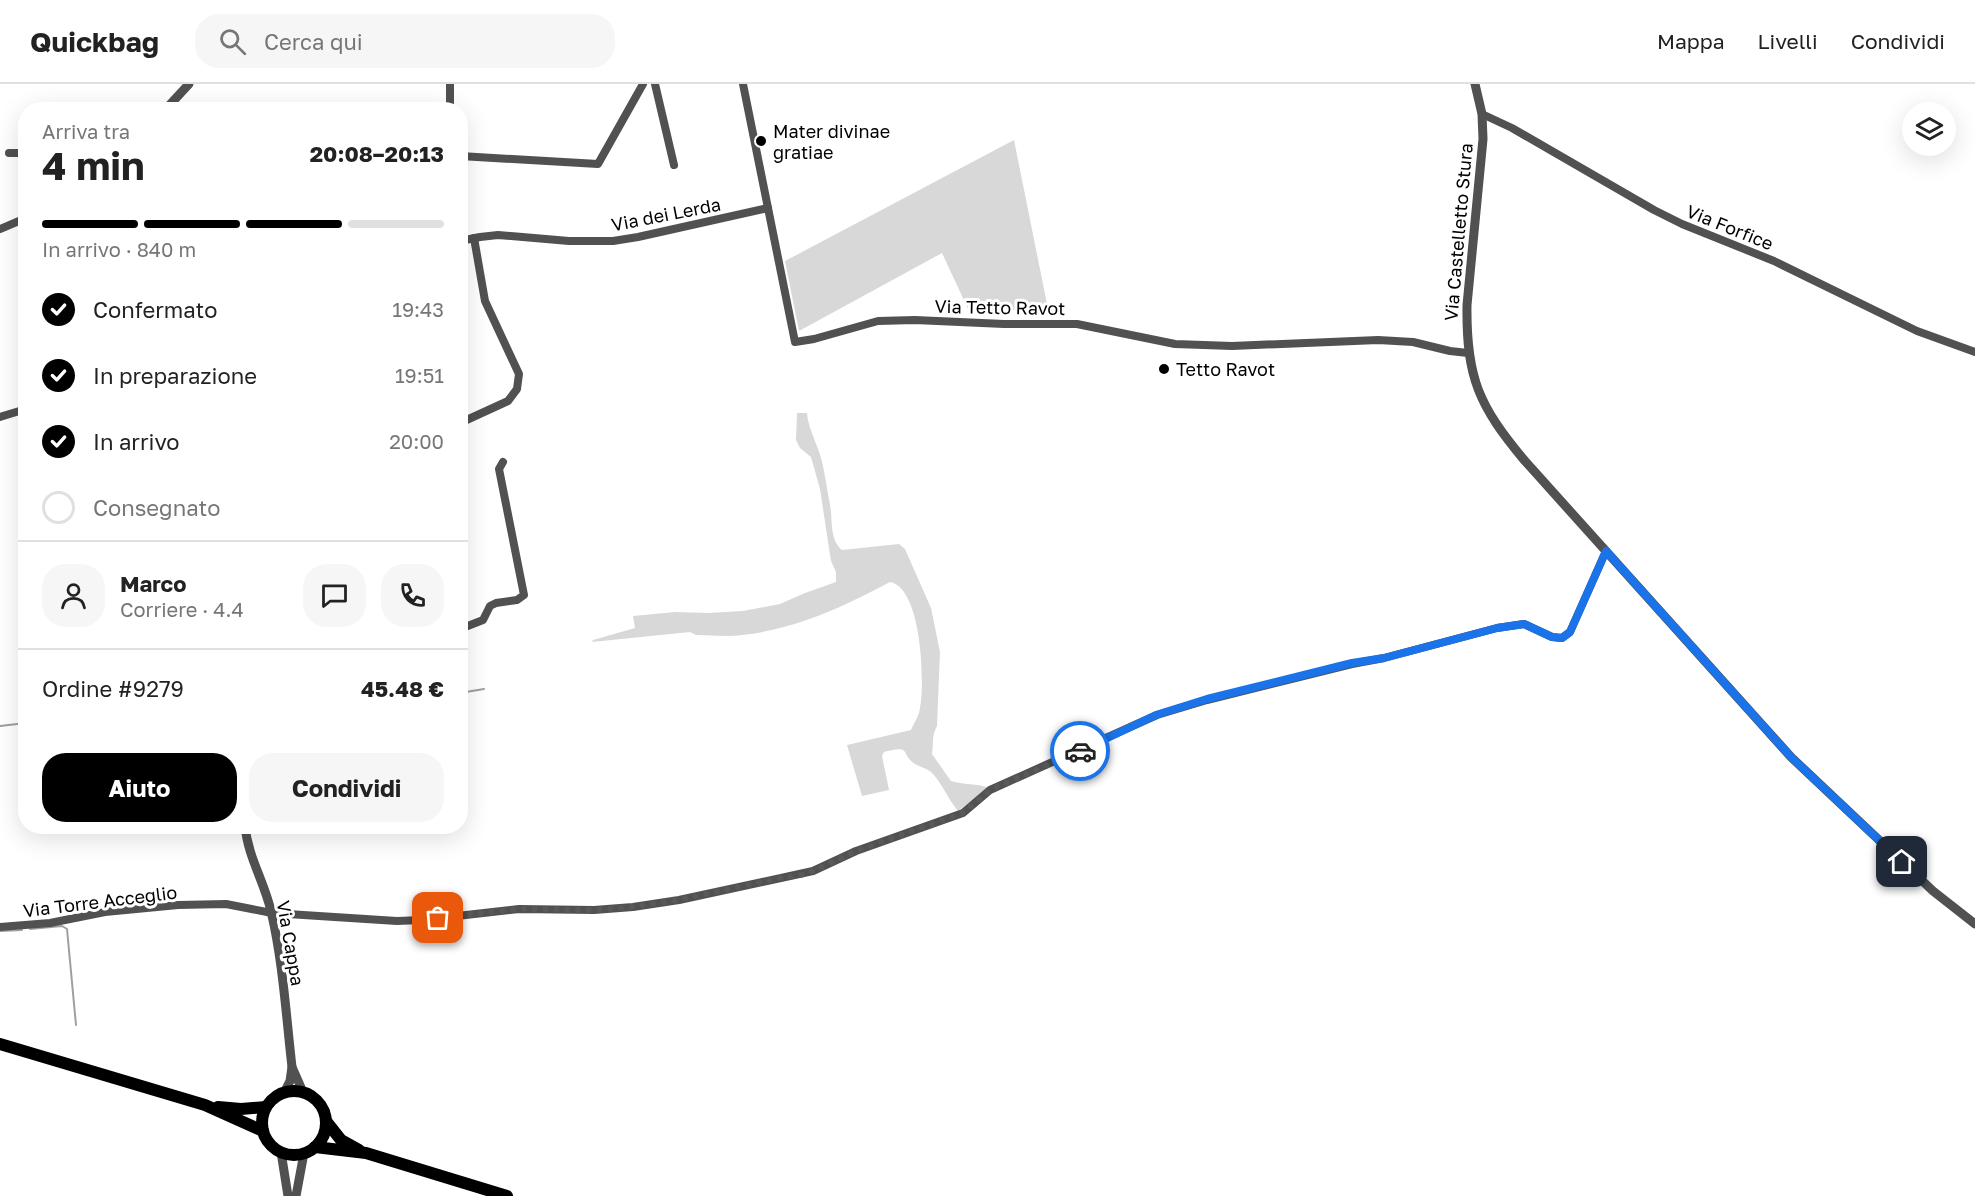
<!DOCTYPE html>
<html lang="it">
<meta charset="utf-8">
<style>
:root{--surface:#fff;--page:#f6f6f6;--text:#222;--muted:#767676;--line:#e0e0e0;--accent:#000}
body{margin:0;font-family:"Golos Text",sans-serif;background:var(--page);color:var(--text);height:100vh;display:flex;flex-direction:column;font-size:22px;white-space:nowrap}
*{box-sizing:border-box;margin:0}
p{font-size:20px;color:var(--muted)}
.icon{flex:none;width:33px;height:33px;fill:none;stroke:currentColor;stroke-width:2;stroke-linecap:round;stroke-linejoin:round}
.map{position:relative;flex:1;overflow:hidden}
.panel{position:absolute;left:18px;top:18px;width:450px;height:732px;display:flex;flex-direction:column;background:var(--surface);border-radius:24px;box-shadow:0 6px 24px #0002}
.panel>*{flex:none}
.tools{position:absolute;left:1902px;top:18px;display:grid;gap:12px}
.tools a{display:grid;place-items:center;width:54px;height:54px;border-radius:50%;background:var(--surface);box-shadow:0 6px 24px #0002;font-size:30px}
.pin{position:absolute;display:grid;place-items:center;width:51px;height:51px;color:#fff;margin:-26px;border-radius:12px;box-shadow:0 3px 9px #0006}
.courier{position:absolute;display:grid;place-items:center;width:60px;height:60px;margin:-30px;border:4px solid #1a73e8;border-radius:50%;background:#fff;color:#222;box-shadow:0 2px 8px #0007}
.overview em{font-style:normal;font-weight:700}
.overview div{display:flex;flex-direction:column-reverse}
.overview{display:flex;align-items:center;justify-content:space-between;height:102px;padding:0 24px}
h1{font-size:39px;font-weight:700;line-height:45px}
.bar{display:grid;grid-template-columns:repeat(4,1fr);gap:9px 6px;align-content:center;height:72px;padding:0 24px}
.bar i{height:8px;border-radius:4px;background:var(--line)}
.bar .on{background:var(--accent)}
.bar p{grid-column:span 4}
.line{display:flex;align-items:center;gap:15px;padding:0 24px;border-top:2px solid var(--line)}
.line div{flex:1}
.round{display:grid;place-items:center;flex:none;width:63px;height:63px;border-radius:24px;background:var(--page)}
ol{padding:0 24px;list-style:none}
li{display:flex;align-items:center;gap:18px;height:66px}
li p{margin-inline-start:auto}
li .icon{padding:6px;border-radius:50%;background:var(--accent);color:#fff;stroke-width:4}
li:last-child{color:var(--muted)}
li i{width:33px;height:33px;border:3px solid var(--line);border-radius:50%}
.action{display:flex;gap:12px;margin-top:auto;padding:12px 24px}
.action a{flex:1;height:69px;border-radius:24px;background:var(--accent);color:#fff;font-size:24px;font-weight:700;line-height:69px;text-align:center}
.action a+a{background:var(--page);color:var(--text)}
header{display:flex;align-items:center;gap:36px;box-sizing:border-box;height:84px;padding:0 30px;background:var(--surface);border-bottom:2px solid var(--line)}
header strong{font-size:28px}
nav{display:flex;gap:33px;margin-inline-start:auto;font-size:21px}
.search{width:420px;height:54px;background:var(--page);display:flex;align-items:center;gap:15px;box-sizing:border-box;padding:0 21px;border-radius:24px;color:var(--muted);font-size:22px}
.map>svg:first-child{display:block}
.green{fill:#d8d8d8}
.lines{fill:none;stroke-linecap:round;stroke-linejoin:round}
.stream{stroke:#9f9f9f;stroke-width:2}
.minor{stroke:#515151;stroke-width:8}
.tertiary{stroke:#515151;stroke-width:9}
.primary{stroke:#000;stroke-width:12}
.done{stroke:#595959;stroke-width:6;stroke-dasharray:0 10.8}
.route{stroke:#1a73e8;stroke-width:8}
.poi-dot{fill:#000;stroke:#fff;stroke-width:2}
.labels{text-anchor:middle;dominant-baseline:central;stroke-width:6;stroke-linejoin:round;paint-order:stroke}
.poi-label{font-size:18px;fill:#000;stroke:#fff;text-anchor:start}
.street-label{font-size:18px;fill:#000;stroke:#fff}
</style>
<header>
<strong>Quickbag</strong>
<div class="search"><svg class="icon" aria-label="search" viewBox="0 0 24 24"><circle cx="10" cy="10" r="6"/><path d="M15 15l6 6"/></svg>Cerca qui</div>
<nav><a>Mappa</a><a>Livelli</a><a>Condividi</a></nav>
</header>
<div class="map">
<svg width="1975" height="1112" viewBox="0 0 1975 1112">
<rect width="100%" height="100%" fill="#fff"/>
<g class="green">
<polygon points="1014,56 1048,225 969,227 942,169 799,247 785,177"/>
<path d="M 797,329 L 807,329 C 808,344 817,359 821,374 C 825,389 827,406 830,421 C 833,436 829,455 842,466 L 899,460 L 905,465 L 931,524 L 940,568 L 937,642 C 931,654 934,657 932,670 L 951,697 C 964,701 976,699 989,704 L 958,727 C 948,715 942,699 931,688 C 926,684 920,683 915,680 C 899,669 913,661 884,668 L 882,672 L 889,706 L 862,712 L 847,661 L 911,646 C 914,639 919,632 920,624 C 925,598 922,504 890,498 C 843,523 796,545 742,551 C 727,553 711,551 696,551 L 690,548 L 592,558 L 593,556 L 635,544 L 633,532 L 675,528 L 709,529 L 743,527 L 780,520 L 805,509 L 836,498 L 836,488 L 831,477 L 820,405 L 811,373 L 800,364 L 796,356 Z"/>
</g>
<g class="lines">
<g class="stream">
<polyline points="460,609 484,605"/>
<polyline points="0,642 26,639"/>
<polyline points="30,845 62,842 67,845 76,941"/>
<polyline points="0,847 22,846"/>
</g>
<g class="minor">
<polyline points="655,0 674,81"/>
<polyline points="743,0 795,258 814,255 878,237 915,236 1004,240 1077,240 1175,260 1232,262 1378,256 1413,258 1450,267 1468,269"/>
<polyline points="450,26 450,0"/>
<polyline points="1482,30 1512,44 1654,126 1682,140 1774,177 1917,247 1975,268"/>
<polyline points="9,69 26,69"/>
<polyline points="460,72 598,80 643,0"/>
<polyline points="0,145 26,134"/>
<polyline points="460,157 480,153 498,151 569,157 613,157 638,153 768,124"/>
<polyline points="0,333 26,325"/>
<polyline points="460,339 508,317 517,305 519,290 485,217 474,154"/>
<polyline points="460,545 483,536 490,522 496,519 517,516 524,511 499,385 503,378"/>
<polyline points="0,843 50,839 105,828 178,821 226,820 272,829 397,837 422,836 519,825 594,826 633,823 679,816 813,787 856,767 963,729 990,706 1157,631 1207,616 1352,580 1384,574 1497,544 1524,540 1552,553 1562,554 1570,548 1606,467"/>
</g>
<g class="tertiary">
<path d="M 1475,0 L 1482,30 L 1483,55 L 1467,221 C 1466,294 1479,322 1525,377 L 1791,673 L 1933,807 L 1975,840"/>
<polyline points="165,26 189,0"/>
<path d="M 245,742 C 248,773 264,797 271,827 C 283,878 286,931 292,983 L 290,997 L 284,1009"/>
<polyline points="292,983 303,1008"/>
<polyline points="281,1068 288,1112"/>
<polyline points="296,1112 304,1069"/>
</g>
<g class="primary">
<polyline points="0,960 205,1021 263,1047"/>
<circle cx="294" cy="1039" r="32"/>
<polyline points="218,1023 241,1025 266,1023"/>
<polyline points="326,1037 341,1056 359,1066"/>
<polyline points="315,1063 366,1069 507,1112"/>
</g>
</g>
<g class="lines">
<polyline class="done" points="438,834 519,825 594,826 633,823 678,816 780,794 797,792 813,787 856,767 963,729 990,706 1080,667"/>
<polyline class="route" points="1080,667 1156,631 1207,615 1352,579 1384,574 1497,544 1524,540 1552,553 1562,554 1570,548 1606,467 1791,673 1902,778"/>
</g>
<g class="poi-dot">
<circle cx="761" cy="57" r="6"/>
<circle cx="1164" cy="285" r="6"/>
</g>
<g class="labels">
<g class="poi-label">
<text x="773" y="47">Mater divinae<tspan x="773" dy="21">gratiae</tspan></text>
<text x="1176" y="285">Tetto Ravot</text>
</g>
<g class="street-label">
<text transform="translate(666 130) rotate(-11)">Via dei Lerda</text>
<text transform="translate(1730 143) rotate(22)">Via Forfice</text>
<text transform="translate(1458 148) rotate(-85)">Via Castelletto Stura</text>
<text transform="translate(1000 223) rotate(1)">Via Tetto Ravot</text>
<text transform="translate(100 817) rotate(-7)">Via Torre Acceglio</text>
<text transform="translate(291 859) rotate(80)">Via Cappa</text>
</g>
</g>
</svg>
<div class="tools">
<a><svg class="icon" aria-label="layers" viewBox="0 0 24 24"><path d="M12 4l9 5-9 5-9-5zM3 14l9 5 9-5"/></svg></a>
</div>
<div class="pin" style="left:438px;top:834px;background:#ea580c"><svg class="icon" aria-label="bag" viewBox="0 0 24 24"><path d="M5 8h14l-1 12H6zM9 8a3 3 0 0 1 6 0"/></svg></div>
<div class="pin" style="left:1902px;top:778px;background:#1f2937"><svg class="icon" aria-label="home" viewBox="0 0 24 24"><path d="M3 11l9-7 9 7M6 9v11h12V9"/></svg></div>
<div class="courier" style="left:1080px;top:667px"><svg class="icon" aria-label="car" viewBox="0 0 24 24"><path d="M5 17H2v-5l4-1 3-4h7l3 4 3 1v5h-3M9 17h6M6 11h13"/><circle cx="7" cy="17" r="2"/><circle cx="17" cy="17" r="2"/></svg></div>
<section class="panel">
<div class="overview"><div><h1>4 min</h1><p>Arriva tra</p></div><em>20:08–20:13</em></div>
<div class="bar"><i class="on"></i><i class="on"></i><i class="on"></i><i></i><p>In arrivo · 840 m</p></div>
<ol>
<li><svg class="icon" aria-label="check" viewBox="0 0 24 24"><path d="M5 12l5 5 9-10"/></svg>Confermato<p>19:43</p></li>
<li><svg class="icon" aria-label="check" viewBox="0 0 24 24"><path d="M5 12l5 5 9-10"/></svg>In preparazione<p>19:51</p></li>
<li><svg class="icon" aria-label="check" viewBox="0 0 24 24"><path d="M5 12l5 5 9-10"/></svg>In arrivo<p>20:00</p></li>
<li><i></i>Consegnato</li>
</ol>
<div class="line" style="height:108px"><a class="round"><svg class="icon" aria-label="person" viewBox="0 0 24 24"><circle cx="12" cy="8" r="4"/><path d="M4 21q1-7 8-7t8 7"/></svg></a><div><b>Marco</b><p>Corriere · 4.4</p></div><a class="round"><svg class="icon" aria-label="chat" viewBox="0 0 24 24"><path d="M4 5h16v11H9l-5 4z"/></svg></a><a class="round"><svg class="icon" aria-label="phone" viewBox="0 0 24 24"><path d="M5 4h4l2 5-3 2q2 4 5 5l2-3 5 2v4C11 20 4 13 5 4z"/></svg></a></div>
<div class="line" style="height:78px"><div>Ordine #9279</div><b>45.48 €</b></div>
<div class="action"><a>Aiuto</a><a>Condividi</a></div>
</section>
</div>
